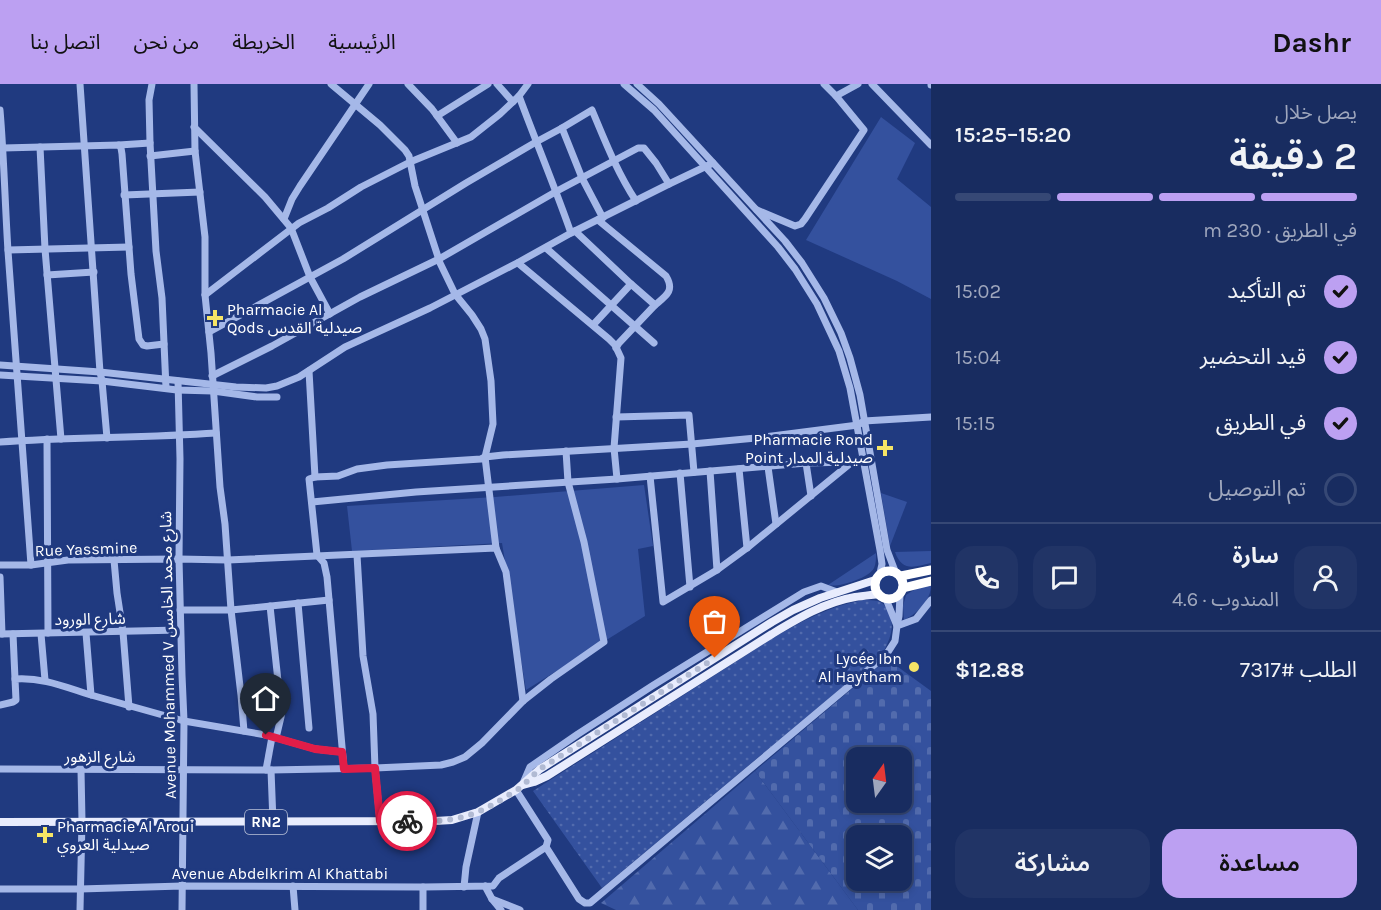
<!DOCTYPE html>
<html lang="ar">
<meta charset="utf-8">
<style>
:root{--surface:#182c60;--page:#213466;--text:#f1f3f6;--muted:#9fa7bd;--line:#364875;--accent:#bca0f2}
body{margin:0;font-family:Karla,"Noto Sans Arabic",sans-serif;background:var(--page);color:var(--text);direction:rtl;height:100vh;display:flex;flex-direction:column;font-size:22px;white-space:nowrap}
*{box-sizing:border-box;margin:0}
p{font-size:20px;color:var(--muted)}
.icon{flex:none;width:33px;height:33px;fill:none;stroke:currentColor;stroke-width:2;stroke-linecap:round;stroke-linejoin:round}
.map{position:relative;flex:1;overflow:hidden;direction:ltr}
.details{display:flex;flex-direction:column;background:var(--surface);width:450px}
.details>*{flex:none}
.needle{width:39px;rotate:14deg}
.buttons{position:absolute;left:846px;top:663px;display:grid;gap:12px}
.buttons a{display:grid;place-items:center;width:66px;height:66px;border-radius:12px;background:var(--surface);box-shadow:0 3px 9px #0003,0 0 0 2px var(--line);font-size:30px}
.pin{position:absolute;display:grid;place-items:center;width:51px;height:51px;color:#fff;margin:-62px -26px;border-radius:50% 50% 50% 0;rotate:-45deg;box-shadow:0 0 6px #0007}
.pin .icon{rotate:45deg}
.courier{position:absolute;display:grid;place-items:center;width:60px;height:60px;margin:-30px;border:4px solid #e11d48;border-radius:50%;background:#fff;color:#222;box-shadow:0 2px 8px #0007}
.summary em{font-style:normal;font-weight:600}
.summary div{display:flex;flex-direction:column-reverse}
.summary{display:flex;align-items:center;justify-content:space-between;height:102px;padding:0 24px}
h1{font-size:39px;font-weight:600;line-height:45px}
.bar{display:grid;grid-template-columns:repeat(4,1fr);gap:9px 6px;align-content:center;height:72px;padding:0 24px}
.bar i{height:8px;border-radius:4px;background:var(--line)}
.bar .on{background:var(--accent)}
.bar p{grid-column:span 4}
.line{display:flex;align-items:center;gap:15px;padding:0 24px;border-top:2px solid var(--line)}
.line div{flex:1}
.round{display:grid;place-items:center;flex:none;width:63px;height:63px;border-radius:18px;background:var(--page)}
ol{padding:0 24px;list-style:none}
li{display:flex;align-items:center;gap:18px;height:66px}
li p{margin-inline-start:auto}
li .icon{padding:6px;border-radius:50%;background:var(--accent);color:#111;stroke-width:4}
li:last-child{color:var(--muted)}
li i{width:33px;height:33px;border:3px solid var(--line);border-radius:50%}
.primary-button{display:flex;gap:12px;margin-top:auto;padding:12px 24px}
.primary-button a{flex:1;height:69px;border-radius:18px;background:var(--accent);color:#111;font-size:24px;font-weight:600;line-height:69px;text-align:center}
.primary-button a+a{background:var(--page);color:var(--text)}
header{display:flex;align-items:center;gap:36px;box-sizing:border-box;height:84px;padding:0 30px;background:var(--accent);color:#111}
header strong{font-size:28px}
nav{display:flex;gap:33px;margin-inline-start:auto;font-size:21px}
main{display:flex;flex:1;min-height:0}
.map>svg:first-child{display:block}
.grass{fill:#34519e}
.forest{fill:url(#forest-firs)}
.cemetery{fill:url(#cemetery-stones);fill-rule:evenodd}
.park{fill:url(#park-dots)}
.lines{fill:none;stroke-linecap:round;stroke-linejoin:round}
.minor{stroke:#a5b8e8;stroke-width:7}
.major{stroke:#e8ecfd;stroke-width:8}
.highway{stroke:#fff;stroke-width:9}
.done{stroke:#b1bad3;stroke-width:6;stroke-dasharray:0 10.8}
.route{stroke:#e11d48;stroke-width:8}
.poi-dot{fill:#f5e466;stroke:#203a80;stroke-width:2}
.labels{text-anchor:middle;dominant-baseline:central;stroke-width:6;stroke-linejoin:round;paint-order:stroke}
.shield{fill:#203a80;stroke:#bcc4d9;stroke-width:1.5}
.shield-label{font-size:15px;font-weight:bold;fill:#fff}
.poi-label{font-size:16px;fill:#fff;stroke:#203a80;text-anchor:start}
.street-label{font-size:16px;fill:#fff;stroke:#203a80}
</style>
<header>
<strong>Dashr</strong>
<nav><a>الرئيسية</a><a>الخريطة</a><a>من نحن</a><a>اتصل بنا</a></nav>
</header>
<main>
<section class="details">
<div class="summary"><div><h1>2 دقيقة</h1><p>يصل خلال</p></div><em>15:20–15:25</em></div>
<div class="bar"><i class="on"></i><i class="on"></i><i class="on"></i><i></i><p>في الطريق · 230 m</p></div>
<ol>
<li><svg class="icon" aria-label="check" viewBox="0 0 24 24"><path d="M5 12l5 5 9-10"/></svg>تم التأكيد<p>15:02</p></li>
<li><svg class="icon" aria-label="check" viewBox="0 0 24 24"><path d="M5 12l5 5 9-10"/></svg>قيد التحضير<p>15:04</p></li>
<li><svg class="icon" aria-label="check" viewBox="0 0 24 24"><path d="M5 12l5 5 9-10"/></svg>في الطريق<p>15:15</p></li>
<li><i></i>تم التوصيل</li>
</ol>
<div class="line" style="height:108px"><a class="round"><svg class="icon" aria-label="person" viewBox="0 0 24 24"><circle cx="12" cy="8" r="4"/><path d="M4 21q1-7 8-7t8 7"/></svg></a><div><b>سارة</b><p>المندوب · 4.6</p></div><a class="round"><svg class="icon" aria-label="chat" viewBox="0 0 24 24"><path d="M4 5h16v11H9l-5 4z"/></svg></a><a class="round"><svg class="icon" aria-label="phone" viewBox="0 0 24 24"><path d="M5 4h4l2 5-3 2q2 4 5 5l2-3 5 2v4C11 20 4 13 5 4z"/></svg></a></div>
<div class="line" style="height:78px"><div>الطلب #7317</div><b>$12.88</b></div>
<div class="primary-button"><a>مساعدة</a><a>مشاركة</a></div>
</section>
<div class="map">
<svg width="931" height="826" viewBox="0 0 931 826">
<defs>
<pattern id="forest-firs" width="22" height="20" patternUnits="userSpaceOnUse" patternTransform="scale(1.5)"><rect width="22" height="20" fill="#34519e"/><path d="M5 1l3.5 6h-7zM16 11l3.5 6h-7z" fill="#526bad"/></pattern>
<pattern id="cemetery-stones" width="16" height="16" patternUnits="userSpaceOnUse" patternTransform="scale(1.5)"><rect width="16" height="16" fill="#34519e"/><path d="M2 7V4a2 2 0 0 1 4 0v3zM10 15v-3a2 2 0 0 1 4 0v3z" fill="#526bad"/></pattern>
<pattern id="park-dots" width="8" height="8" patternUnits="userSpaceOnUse" patternTransform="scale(1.5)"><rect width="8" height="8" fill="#34519e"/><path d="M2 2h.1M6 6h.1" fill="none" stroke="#526bad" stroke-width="1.8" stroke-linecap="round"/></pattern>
</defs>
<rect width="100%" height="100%" fill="#203a80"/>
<g class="grass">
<polygon points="881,33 915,59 897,95 931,123 931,215 897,197 806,156"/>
<polygon points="644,401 653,462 638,465 645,532 526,606 502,459 352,467 347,422 495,413"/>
<polygon points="881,409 907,418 890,462"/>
<path d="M 931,467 L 931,479 C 914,483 902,488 895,468 Z"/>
<path d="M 876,469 C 876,474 876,480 874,484 C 869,494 838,504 828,501 Z"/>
<path d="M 931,501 C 931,516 918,529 904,536 L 903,522 L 906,511 L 917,504 Z"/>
</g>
<polygon class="forest" points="755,687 858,826 616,826 601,819"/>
<path class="cemetery" d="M 887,575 L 931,607 L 931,826 L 858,826 L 755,687 ZM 856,674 L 902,674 L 902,718 L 856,718 ZM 856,752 L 902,752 L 902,796 L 856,796 Z"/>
<path class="park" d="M 863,516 C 868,516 873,516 878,517 C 883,519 886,522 888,527 C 896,541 890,555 883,569 L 602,804 L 533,707 L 773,554 C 802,537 830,522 863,516 Z"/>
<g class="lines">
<g class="minor">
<polyline points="80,0 100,288 102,297 107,354"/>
<polyline points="152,0 149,16 150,59 156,167 162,214 166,304"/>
<polyline points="194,0 195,67 205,153 205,211 211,269 220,403 225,440 231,526 241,611 244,647"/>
<polyline points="331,0 380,41 405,66 409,72 415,102 440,179 455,210 472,231 481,245 485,255 491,297 493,340 485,373 496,464"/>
<polyline points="408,0 432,25 457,59"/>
<polyline points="497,0 513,18"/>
<polyline points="624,0 654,26 778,163 795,185 817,220 839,267 850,304 880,466 882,480 880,489"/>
<polyline points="637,0 659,20 785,157 802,179 824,214 841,249 850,274 860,311 887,466 895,487"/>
<polyline points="824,0 836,12 858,0"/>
<polyline points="872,0 931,61"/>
<polyline points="931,0 931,1"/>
<path d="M 519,12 C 536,58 555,103 571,149"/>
<path d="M 0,26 C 4,73 5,120 8,167 C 16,272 23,376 31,481"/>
<polyline points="437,32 488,0"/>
<polyline points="194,43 265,113 291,144 310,193 330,230"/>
<polyline points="562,44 582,94 603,134"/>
<polyline points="119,61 150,59"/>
<polyline points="40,63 45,165 61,355"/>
<polyline points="3,64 119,61 121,64 122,70 131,190 139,255 143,261 147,262 164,260"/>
<polyline points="150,72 195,67"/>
<polyline points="124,111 200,108"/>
<polyline points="757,126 795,142 801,140 805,135 864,46 836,12"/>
<polyline points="284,135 292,115 300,102 369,0"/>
<path d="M 598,136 L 666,192 C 675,207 666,212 655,221 L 631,200"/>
<polyline points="575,147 631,200 593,241"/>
<polyline points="546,164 654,259"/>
<polyline points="8,166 129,163"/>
<polyline points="518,179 609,255 615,261 621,274 614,364 617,395"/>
<polyline points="47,191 94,188"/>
<polyline points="205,211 299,139 328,124 361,103 410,78 471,53 500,30 519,12 528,0"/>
<path d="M 209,248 L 343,175 L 466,99 L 536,58 L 562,44 L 592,26 C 605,57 617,88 636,117"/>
<polyline points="616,264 619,259 655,221"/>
<polyline points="0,281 100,288 236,303 266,304 277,302 299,293 345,263 430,224 519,178 571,149 669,100 713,79"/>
<polyline points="309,287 315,393"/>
<polyline points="0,291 102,297 177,306 213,307 257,313 277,313"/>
<polyline points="212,292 272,262 360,213 439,175 557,107 638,64 644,64 656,79 669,100"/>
<polyline points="178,297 180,375 179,475 182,591 184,637 182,826"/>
<polyline points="616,333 689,331 694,388"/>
<polyline points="47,355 48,549"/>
<path d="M 0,358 C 72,353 144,354 216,349"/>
<polyline points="806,379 811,412"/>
<polyline points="768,383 776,440"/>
<polyline points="739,385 747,464"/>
<polyline points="710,387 717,486"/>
<polyline points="680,389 690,503"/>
<polyline points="650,392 663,518 717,486 747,464 852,378"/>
<polyline points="312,418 416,408 617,395 806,379 852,378 864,375"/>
<polyline points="357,471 363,572 373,630 375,684 380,737"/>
<polyline points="114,476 117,509 123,548 129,623"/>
<polyline points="0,481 31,481 68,476 179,475 228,476 496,464 506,488 523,617"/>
<polyline points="0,493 2,550"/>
<polyline points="886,515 897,542 899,532 900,511"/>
<polyline points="298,519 309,644"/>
<polyline points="270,522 278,597 283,616 281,633 276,654"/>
<polyline points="180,526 231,526 329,516"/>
<polyline points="86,549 91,611 184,637 266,651 315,665 342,668"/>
<polyline points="0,550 180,546"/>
<polyline points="13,550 15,595"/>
<polyline points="41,550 45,596"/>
<path d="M 0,621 L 13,618 L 16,616 L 15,595 C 42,593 65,603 91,611"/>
<polyline points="0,685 271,686 375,684 441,681 453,678 465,673 482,659 523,617 551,595 604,558 584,458 568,398 566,367"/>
<polyline points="344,685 327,493 324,479 317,471 309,395 315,393 338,392 357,385 387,381 481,375 485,373 503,371 692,360 756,354 858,341 864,337 931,333"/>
<polyline points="266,686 272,653"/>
<polyline points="271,686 273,738"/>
<polyline points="524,697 530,683 578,650 652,602 804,508 821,502 837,508"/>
<polyline points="516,706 548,756 546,763 579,815 585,819 590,819 886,571 895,557 897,542 916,535 931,516"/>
<polyline points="293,802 295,826"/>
<polyline points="485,802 492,815 501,826"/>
<polyline points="423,803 423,826"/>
<polyline points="464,803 466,783 478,728"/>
<polyline points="0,805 80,805 182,802 423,803 493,802 499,794 546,763"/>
<polyline points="492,815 520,826"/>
<polyline points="80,826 82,737 81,686"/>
</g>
<g class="major">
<path d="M 523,701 L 534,698 L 547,692 L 772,550 C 797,535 825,518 855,513 C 862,512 871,511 879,510"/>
<polyline points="0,738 435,737 452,736 478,728 516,706 540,685 772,538 793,526 820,514 875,496"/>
</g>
<g class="highway">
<circle cx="889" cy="501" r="14"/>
<polyline points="901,492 931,486"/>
<polyline points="903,504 931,497"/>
</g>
</g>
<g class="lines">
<path class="done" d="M 407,737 C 450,738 470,736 507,712 C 512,709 518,706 523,701 C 529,696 534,690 540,685 L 715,574"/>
<polyline class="route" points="266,651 315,665 342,668 344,685 375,684 380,737 407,737"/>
</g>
<g class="poi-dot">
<path d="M212 225h6v6h6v6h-6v6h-6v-6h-6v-6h6z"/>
<path d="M882 355h6v6h6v6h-6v6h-6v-6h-6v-6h6z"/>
<circle cx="914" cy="583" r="6"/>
<path d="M42 742h6v6h6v6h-6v6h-6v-6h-6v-6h6z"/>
</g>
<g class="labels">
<rect class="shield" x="245" y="726" width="42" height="24" rx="4.5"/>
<g class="shield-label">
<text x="266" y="738">RN2</text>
</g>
<g class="poi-label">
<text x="227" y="225">Pharmacie Al<tspan x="227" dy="18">Qods صيدلية القدس</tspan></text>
<text x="873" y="355" text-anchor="end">Pharmacie Rond<tspan x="873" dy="18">Point صيدلية المدار</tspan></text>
<text x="902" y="574" text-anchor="end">Lycée Ibn<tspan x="902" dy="18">Al Haytham</tspan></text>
<text x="57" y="742">Pharmacie Al Aroui<tspan x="57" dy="18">صيدلية العروي</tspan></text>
</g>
<g class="street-label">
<text transform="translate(86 465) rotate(-2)">Rue Yassmine</text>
<text transform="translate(90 535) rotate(-1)">شارع الورود</text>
<text transform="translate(168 571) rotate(-91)">Avenue Mohammed V شارع محمد الخامس</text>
<text x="100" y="672">شارع الزهور</text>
<text x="280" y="789">Avenue Abdelkrim Al Khattabi</text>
</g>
</g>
</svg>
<div class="buttons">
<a><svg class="needle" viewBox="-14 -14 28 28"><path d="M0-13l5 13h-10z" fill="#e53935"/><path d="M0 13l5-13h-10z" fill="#9fa7bd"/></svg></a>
<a><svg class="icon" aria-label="layers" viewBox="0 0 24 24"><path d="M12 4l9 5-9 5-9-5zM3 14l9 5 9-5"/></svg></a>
</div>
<div class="pin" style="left:715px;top:574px;background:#ea580c"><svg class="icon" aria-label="bag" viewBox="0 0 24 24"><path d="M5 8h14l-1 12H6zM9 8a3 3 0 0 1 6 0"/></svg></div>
<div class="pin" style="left:266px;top:651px;background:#1f2937"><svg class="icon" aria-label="home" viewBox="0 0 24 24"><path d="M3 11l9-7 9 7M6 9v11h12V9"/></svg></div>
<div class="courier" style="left:407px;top:737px"><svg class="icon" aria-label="bike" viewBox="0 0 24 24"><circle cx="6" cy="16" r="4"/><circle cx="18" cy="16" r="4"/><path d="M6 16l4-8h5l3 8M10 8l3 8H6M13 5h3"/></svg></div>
</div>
</main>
